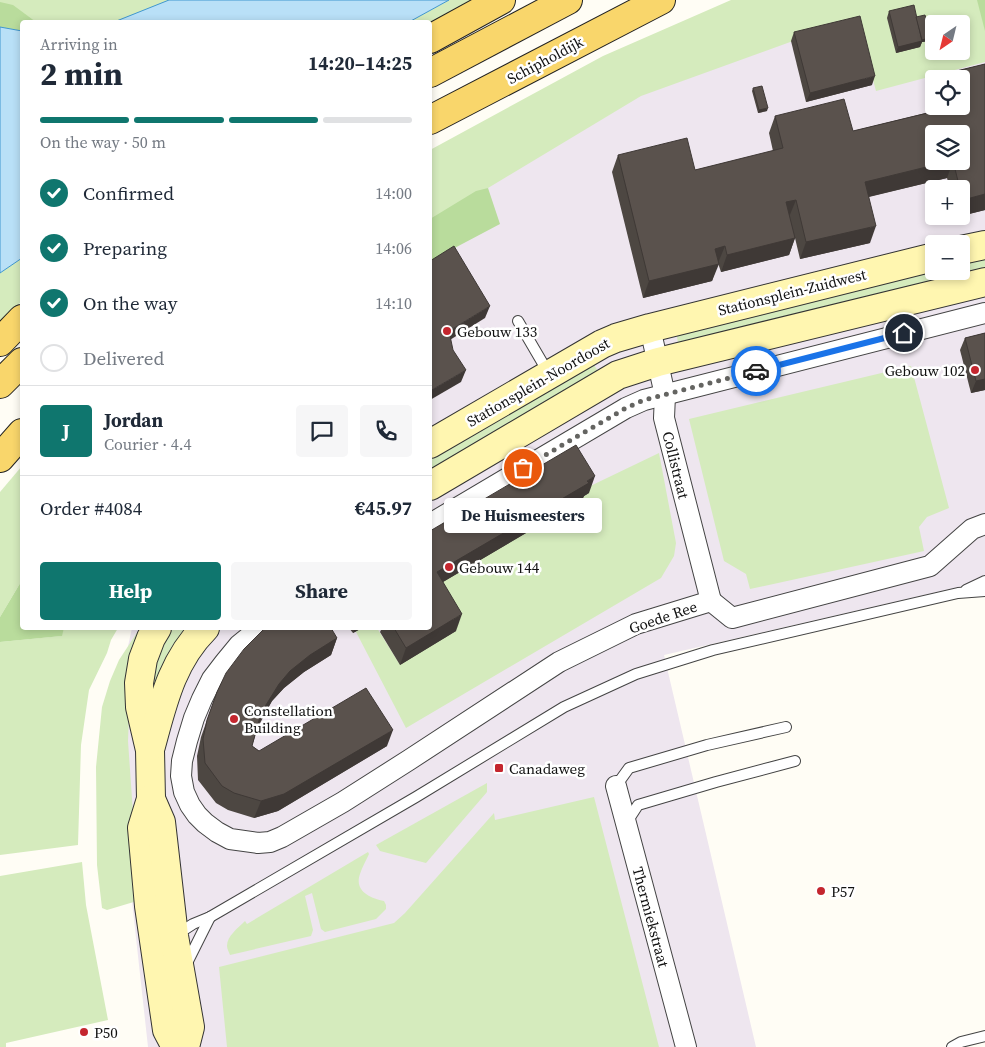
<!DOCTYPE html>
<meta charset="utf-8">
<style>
:root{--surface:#fff;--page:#f6f6f7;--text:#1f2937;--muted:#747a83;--line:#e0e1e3;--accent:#0f766e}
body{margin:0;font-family:"Source Serif 4",serif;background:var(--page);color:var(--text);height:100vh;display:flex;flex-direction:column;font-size:19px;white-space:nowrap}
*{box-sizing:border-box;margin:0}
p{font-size:16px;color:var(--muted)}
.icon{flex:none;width:28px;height:28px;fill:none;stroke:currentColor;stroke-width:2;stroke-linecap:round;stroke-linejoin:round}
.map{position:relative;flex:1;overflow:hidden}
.drawer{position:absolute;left:20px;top:20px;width:412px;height:610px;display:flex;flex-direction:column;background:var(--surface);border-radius:5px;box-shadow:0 2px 8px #0003}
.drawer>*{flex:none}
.needle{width:32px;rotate:215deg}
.tools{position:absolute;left:925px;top:15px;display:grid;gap:10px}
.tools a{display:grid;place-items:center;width:45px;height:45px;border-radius:5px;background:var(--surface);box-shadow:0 2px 8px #0003;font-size:25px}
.pin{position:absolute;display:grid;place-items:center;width:42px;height:42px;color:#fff;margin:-21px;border:2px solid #fff;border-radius:50%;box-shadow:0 1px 5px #0007}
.courier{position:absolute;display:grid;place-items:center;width:50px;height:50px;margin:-25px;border:4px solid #1a73e8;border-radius:50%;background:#fff;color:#222;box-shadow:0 1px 6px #0007}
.bubble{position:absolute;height:35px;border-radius:5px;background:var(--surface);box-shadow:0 2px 8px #0003;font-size:16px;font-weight:700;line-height:35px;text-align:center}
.headline em{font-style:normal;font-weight:700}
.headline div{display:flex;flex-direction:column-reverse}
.headline{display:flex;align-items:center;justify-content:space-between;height:85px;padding:0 20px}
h1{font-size:32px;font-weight:700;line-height:38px}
.bar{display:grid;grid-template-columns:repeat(4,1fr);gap:8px 5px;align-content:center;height:60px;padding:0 20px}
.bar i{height:6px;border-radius:4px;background:var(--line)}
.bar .on{background:var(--accent)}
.bar p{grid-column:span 4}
.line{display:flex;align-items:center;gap:12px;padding:0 20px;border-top:1px solid var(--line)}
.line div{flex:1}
.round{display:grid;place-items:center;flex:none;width:52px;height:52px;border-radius:5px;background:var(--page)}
ol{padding:0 20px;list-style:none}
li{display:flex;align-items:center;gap:15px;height:55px}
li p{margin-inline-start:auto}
li .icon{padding:5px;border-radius:50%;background:var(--accent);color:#fff;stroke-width:4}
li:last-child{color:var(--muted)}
li i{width:28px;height:28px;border:2px solid var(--line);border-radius:50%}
.cta{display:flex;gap:10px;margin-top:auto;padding:10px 20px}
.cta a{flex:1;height:58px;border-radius:5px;background:var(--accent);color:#fff;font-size:20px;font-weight:700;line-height:58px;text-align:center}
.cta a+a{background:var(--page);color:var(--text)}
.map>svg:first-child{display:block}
.industrial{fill:#eee6ef;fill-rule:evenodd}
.green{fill:#d5ebbd;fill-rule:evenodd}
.forest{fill:#b9dc9c}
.water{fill:#b9e0f7;stroke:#3f96cf}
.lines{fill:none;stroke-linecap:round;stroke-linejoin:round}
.lane-casing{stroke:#444;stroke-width:12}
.street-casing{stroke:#444;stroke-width:22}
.secondary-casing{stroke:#333;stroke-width:30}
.primary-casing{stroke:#222;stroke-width:30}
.lane{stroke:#fff;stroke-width:10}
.street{stroke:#fff;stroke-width:20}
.secondary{stroke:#fff6b0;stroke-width:28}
.primary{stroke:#f9d66b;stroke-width:28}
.wall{fill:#4d4742;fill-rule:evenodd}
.shaded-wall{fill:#3f3936}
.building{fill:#5a524d;stroke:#3f3936}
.done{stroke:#646461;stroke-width:5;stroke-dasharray:0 9}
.route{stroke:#1a73e8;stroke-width:6}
.poi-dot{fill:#c4262e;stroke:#fff;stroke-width:2}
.labels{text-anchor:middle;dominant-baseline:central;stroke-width:5;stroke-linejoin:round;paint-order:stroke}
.street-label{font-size:15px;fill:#111;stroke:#fff}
.poi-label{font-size:15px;fill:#111;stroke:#fff;text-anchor:start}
</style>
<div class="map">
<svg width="985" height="1047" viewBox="0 0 985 1047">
<rect width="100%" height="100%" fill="#fffdf5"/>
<path class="industrial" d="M 745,0 L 985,0 L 985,581 L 664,655 L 756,1047 L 148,1047 L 112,719 L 132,628 L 430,628 L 430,188 ZM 934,24 L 961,24 L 961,51 L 934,51 ZM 934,79 L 961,79 L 961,106 L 934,106 ZM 934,134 L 961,134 L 961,161 L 934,161 ZM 934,189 L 961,189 L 961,216 L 934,216 ZM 934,244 L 961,244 L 961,271 L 934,271 Z"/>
<g class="green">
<polygon points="0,0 290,0 241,22 22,22 22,134 0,146"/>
<polygon points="449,0 482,0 430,30 430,22 409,22"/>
<path d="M 731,0 L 978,0 L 985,28 L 985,62 L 876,91 L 858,24 L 793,41 L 641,96 L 430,223 L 430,150 L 603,56 ZM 934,24 L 961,24 L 961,51 L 934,51 Z"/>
<polygon points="985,255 985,271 678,343 677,337 679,333 934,268 934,271 961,271 961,261"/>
<polygon points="22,258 22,301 0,323 0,273"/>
<polygon points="590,364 594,365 598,371 598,375 430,476 430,457"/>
<polygon points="911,366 949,508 927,517 919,527 924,551 750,589 746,574 724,561 689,419"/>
<polygon points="659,453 676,543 674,556 661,578 406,728 355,630 359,628 377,628 399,663 449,633 430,584 582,490"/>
<polygon points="22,466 22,580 0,617 0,492"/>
<polygon points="64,628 118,628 111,640 107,653 89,690 81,745 78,845 0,855 0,642 61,636"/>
<polygon points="140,628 151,628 130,692 128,741 139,899 137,901 107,910 102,908 97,865 96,767 102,707 110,681 119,660"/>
<polygon points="169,628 190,628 153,705 150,687 153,662"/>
<polygon points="487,783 487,792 426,863 380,851 376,845"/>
<polygon points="594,797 659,1047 227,1047 219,967 394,923 405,913 494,813 495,820"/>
<path d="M 368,852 L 369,854 C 366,861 362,867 360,874 C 354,891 370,898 384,901 L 386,905 L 386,909 L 376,919 L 325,932 L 321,929 L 312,893 L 305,896 L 313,930 L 311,936 L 230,955 C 229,952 227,949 227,946 C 227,936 238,928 245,921 L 247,924 Z"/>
<polygon points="82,862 86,905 108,1020 6,1043 6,1047 0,1047 0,876"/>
</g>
<g class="forest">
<polygon points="977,0 985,0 985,31"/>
<polygon points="0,2 13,5 36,22 22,22 22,31 0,27"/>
<polygon points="488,188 500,224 447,252 430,265 430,219 476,191"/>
<polygon points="22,580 22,628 64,628 62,636 0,642 0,617"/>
</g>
<g class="water">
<polygon points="169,0 449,0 409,22 114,22"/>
<polygon points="0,27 22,31 22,258 0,273"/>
</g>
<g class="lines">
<defs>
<g id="lane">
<polyline points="518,321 549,374"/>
<polyline points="966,590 985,581"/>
<polyline points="616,786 629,768 707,745 786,727"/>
<polyline points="627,822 638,805 716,782 795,761"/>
<polyline points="176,935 193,924 210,917 416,797 564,707 636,674 713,650 958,593 985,591"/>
<polyline points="185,967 210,917"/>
<polyline points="952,1047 961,1042 985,1036"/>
</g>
<g id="street">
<polyline points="650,328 665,395 664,418 711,601"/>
<polyline points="430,524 626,408 644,400 985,313"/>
<polyline points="711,601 732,618 930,566 972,529 985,524"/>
<polyline points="260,628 239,645 225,662 212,679 202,699 194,718 187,741 182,761 181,776 184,792 190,805 197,815 205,823 217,832 230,839 258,843 270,842 282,837 343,802 409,760 559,662 636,624 711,601"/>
<polyline points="616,786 686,1047"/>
</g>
<g id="secondary">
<polyline points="961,250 985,245"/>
<polyline points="430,444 602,344 616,338 650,328 934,257"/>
<polyline points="430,486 618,375 658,362 985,282"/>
<polyline points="157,628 151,638 143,659 139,683 140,707 150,750 151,799 142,828 149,906 167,1030 176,1047"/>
<path d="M 151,746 C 163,702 172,661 205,628"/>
<polyline points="151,799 161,822 174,936 190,1027 185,1047"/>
</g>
<g id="primary">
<polyline points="430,39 501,0"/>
<polyline points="430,73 568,0"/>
<polyline points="430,120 661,0"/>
<polyline points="0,342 22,319"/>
<polyline points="0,384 22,362"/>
<polyline points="0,458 22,433"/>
</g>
</defs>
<use href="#lane" class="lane-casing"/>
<use href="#street" class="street-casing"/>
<use href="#secondary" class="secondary-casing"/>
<use href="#primary" class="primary-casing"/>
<use href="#lane" class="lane"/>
<use href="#street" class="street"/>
<use href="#secondary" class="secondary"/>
<use href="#primary" class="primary"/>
</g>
<g class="wall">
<polygon points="889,11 916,17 931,37 929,41 922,42 920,47 896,53 887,18"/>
<polygon points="794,32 872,85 806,102 791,41"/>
<path d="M 985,64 L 985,210 L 961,216 L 961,189 L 950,189 L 947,178 L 869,197 L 870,243 L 800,259 L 795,238 L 789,255 L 721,272 L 718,263 L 712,281 L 643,298 L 612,172 L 618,155 L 695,170 L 773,151 L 769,133 L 775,116 L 853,131 L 930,112 L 926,94 L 932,77 ZM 934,79 L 961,106 L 934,106 Z"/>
<polygon points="753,88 767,111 758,113 752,91"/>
<polygon points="985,333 985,390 971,393 960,350 965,338"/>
<polygon points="589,493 584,496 582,500 443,582 456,631 400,665 380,632 382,628 430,628 430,531"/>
<polygon points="349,628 362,628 353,633"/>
<polygon points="337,638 331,655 304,672 284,688 272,701 258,727 252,746 259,751 387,746 278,811 254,818 228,810 216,803 198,780 197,756 201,737 217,692"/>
</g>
<g class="shaded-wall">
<polygon points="931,37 929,41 922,42 920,47 896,53 898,47"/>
<polygon points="875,76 872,85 806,102 810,93"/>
<polygon points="768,108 767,111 758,113 759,110"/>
<polygon points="953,161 947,178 859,199 865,182"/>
<polygon points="985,194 985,210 961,216 961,205 963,200"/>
<polygon points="796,200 789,217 786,202"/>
<polygon points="876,226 870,243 800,259 806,242"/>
<polygon points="795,238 789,255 721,272 727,255"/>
<polygon points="725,246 718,263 715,249"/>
<polygon points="719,264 712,281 643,298 649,281"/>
<polygon points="490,306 485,318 445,343 449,331"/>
<polygon points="466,370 461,382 430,400 430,391"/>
<polygon points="985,379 985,390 971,393 976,381"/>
<polygon points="595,476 589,493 584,496 582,500 431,589 437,572"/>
<polygon points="462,614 456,631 400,665 406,648"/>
<polygon points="355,628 362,628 353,633"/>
<polygon points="337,638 331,655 304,672 284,688 272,701 255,730 261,713 279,684 290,671 310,655"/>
<polygon points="393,730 387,746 278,811 254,818 261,801"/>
</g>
<g class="building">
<polygon points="914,5 922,41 898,47 889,11"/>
<polygon points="925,15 931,37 922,40 916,17"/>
<polygon points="860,16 875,76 810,93 794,32"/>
<polygon points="985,64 985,194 963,200 961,194 961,189 960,189 953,161 961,161 961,134 934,134 934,161 951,161 865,182 876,226 806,242 796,200 786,202 795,238 727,255 725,246 715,249 719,264 649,281 618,155 687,138 695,170 783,148 775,116 844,99 853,131 940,110 939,106 961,106 961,79 934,79 934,84 932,77"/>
<polygon points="762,86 768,108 759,110 753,88"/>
<polygon points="454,246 490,306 449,331 453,350 466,370 430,391 430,261"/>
<polygon points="985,333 985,379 976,381 965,338"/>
<polygon points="576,445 595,476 587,481 589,483 437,572 462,614 406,648 394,628 430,628 430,531"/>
<polygon points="265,628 331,628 337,638 310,655 290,671 279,684 261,713 252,746 259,751 366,688 393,730 284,794 261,801 234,793 222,786 205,763 203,739 207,720 217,692 226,673 244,649"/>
</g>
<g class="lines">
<polyline class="done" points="523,468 626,408 644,400 756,371"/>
<polyline class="route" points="756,371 904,333"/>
</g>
<g class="poi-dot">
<circle cx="447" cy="331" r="5"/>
<circle cx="975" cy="370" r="5"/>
<circle cx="449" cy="567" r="5"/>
<circle cx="234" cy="719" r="5"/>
<rect x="494" y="763" width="10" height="10" rx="2.5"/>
<circle cx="821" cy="891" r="5"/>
<circle cx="84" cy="1032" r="5"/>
</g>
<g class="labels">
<g class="street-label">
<text transform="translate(545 60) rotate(-28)">Schipholdijk</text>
<text transform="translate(792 292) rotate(-14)">Stationsplein-Zuidwest</text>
<text transform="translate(538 382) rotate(-30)">Stationsplein-Noordoost</text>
<text transform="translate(676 465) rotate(76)">Collistraat</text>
<text transform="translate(663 617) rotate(-19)">Goede Ree</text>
<text transform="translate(651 917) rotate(75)">Thermiekstraat</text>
</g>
<g class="poi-label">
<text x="457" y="331">Gebouw 133</text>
<text x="965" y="370" text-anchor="end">Gebouw 102</text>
<text x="459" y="567">Gebouw 144</text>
<text x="244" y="710">Constellation<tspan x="244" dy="17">Building</tspan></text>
<text x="509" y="768">Canadaweg</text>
<text x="831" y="891">P57</text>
<text x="94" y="1032">P50</text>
</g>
</g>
</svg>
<div class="tools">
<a><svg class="needle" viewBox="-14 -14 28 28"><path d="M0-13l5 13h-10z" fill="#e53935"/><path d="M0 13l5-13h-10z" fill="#747a83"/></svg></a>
<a><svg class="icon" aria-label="locate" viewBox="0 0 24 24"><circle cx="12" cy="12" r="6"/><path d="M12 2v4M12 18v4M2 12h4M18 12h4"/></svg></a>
<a><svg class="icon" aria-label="layers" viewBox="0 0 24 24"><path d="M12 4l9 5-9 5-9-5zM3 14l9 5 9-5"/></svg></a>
<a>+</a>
<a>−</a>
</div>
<div class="pin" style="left:523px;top:468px;background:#ea580c"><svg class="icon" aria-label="bag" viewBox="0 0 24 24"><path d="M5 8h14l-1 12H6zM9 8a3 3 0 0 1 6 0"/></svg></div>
<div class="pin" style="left:904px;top:333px;background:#1f2937"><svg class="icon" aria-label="home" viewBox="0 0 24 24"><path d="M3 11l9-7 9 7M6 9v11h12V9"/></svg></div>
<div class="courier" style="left:756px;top:371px"><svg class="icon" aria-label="car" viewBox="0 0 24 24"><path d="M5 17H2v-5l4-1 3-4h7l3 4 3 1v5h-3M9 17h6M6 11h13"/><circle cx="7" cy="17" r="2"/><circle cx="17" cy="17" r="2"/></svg></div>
<div class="bubble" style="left:444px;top:498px;width:158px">De Huismeesters</div>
<section class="drawer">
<div class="headline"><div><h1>2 min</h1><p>Arriving in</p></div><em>14:20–14:25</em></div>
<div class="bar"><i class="on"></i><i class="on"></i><i class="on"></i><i></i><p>On the way · 50 m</p></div>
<ol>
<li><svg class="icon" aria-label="check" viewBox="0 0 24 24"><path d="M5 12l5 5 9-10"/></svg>Confirmed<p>14:00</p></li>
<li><svg class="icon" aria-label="check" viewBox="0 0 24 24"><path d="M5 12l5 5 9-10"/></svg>Preparing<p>14:06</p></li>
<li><svg class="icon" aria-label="check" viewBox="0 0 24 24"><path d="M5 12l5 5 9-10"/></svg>On the way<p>14:10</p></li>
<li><i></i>Delivered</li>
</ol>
<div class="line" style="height:90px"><b class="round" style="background:var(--accent);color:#fff">J</b><div><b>Jordan</b><p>Courier · 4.4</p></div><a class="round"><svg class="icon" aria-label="chat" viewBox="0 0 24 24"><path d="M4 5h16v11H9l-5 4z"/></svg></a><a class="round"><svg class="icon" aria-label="phone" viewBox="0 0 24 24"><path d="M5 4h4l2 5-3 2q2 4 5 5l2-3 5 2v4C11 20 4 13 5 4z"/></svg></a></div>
<div class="line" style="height:65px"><div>Order #4084</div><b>€45.97</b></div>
<div class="cta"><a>Help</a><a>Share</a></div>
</section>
</div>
